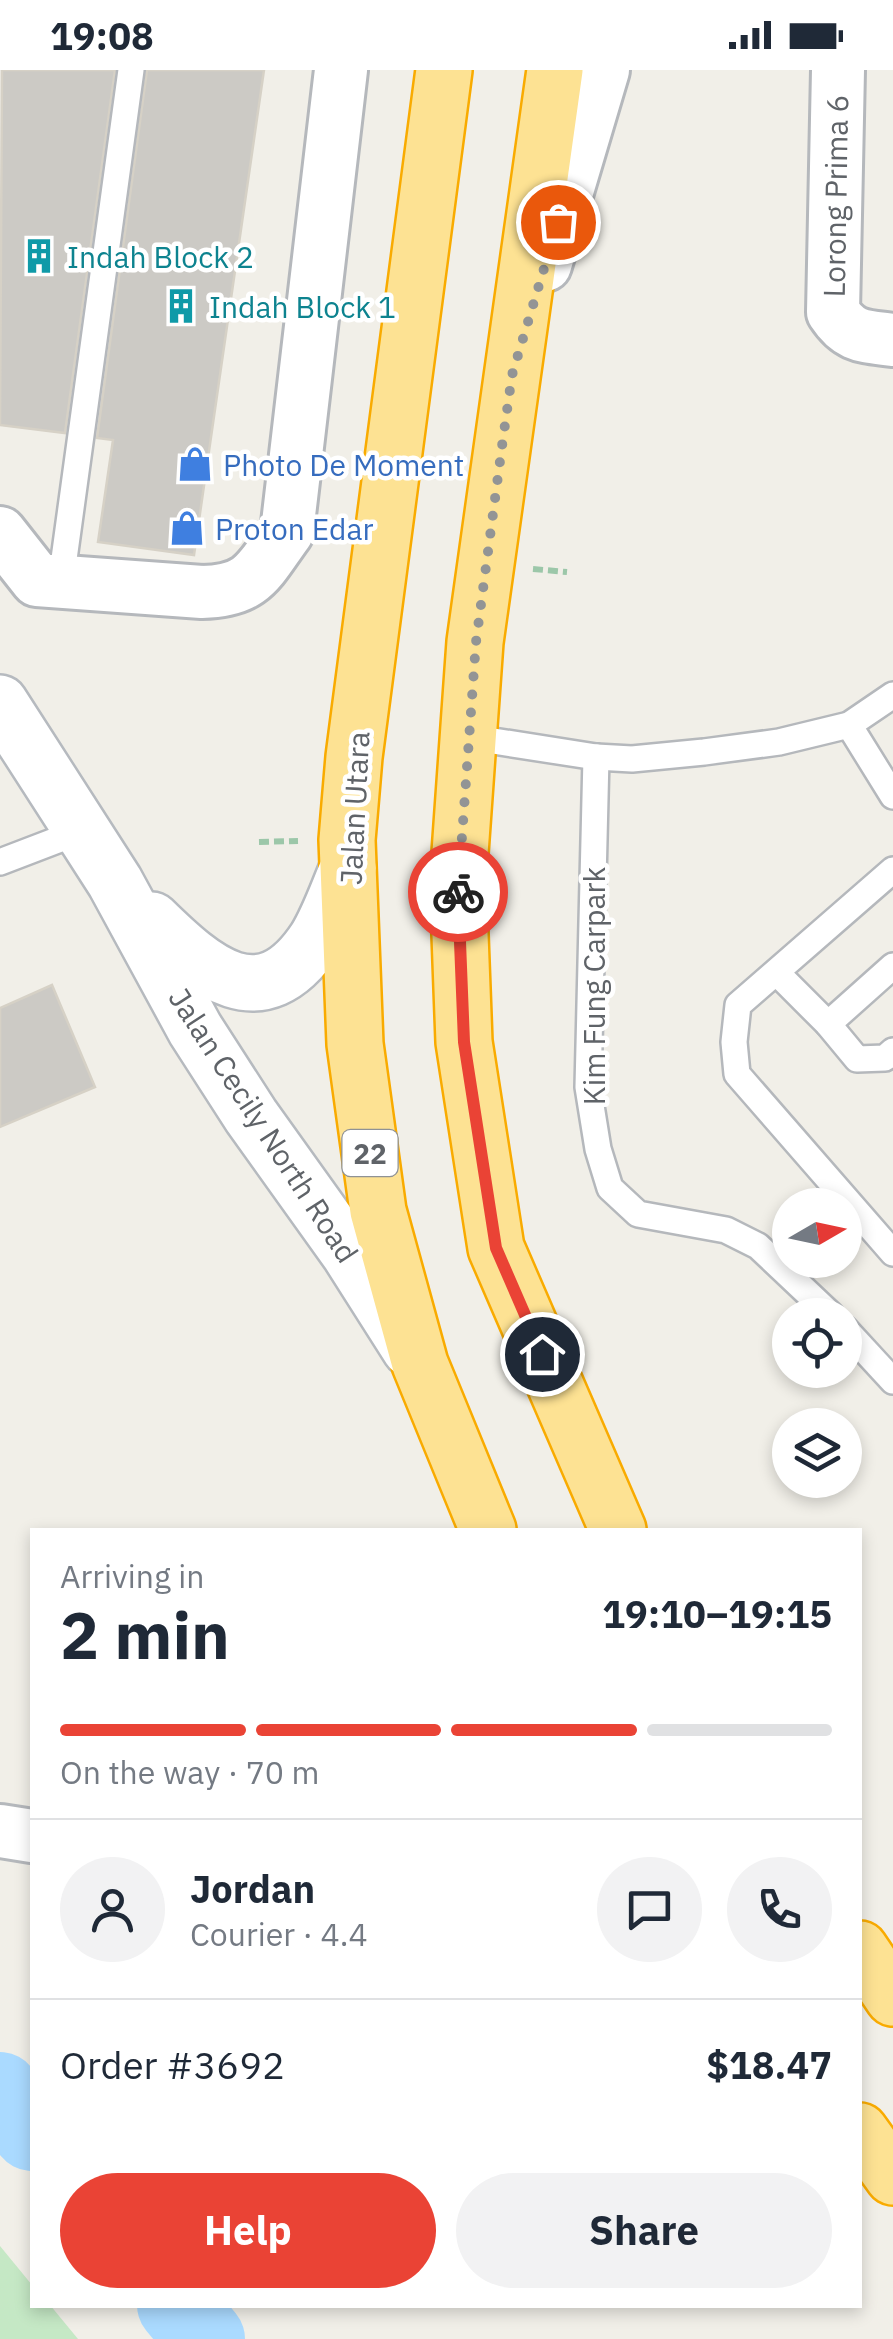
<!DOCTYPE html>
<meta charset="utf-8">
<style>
:root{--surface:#fff;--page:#f2f2f3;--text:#1f2937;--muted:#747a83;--line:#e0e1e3;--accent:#ea4335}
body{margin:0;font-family:"IBM Plex Sans",sans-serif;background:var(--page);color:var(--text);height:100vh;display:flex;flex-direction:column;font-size:38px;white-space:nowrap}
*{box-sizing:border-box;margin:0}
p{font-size:32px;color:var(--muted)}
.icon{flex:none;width:55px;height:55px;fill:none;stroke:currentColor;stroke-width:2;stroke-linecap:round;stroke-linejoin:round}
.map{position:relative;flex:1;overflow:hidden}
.details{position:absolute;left:30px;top:1458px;width:832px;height:780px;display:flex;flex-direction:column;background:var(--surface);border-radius:0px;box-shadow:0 5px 15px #0003}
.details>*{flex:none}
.needle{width:65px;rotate:81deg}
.tools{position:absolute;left:772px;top:1118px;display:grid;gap:20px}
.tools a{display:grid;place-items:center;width:90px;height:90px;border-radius:50%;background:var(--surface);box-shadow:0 5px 15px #0003;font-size:50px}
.pin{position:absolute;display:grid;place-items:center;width:85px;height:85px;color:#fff;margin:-42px;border:5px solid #fff;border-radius:50%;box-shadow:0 2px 10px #0007}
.courier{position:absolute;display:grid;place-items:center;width:100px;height:100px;margin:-50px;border:8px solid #ea4335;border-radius:50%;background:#fff;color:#222;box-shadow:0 2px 12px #0007}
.overview em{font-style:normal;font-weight:800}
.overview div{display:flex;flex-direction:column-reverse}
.overview{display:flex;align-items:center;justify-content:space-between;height:170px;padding:0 30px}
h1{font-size:65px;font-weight:800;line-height:75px}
.bar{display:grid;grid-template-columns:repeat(4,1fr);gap:15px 10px;align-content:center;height:120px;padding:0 30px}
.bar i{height:12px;border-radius:8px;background:var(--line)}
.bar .selected{background:var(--accent)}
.bar p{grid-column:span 4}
.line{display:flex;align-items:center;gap:25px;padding:0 30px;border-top:2px solid var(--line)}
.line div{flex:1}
.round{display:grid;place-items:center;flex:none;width:105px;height:105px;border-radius:52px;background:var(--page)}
.action{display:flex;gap:20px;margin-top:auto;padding:20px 30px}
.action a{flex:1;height:115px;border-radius:60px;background:var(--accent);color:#fff;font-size:40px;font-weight:800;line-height:115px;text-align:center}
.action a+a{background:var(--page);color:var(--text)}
.status{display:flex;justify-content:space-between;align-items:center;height:70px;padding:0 50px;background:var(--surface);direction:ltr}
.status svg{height:28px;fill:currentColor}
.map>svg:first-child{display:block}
.green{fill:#c5e8c5}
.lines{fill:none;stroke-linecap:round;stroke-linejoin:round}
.river{stroke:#aadaff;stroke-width:80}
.building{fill:#cccac5;stroke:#d6d1c6;stroke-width:2.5}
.lane-casing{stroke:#b5b8bc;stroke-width:30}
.street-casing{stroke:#b5b8bc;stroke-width:58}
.secondary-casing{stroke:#b6babf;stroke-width:60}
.highway-casing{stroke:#f9ab00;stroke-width:60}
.path{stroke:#9cc7a9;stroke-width:6;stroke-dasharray:10 5;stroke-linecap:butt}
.lane{stroke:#fff;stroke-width:25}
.street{stroke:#fff;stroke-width:52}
.secondary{stroke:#fff;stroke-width:55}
.highway{stroke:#fde293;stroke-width:55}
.done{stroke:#929495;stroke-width:10;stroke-dasharray:0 18}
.route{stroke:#ea4335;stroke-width:12}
.labels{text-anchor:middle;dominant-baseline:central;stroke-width:9;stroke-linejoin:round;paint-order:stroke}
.shield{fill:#fff;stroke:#8f9295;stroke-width:2.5}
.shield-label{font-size:28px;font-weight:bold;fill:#5f6368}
.street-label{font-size:30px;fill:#5f6368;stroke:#fff}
.culture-label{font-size:30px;fill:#0d838f;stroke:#fff;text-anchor:start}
.shop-label{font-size:30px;fill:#366cbe;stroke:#fff;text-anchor:start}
</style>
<div class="status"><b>19:08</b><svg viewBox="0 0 49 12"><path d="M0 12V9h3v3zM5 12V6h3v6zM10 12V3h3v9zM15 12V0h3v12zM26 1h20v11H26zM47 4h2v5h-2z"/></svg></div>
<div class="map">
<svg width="893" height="2269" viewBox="0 0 893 2269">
<rect width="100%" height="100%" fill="#f1efe8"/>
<polygon class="green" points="0,2176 32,2215 32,2235 50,2235 78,2269 0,2269"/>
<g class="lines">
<g class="river">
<polyline points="0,2022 32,2061"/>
<polyline points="177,2235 205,2269"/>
</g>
</g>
<g class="building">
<polygon points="2,0 115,0 65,363 0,355"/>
<polygon points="147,0 264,0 194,485 98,472 113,370 97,368"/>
<polygon points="52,915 95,1017 0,1057 0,938"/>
</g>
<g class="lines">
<defs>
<g id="lane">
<polyline points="61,511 131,0"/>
<polyline points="849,655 893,726"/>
<polyline points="468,667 596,687 632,689 704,682 779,672 849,655 893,625"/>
<polyline points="596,687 588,1017 598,1079 610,1118 638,1144 726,1160 758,1176 831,1245"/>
<polyline points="0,792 81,761"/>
<polyline points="893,800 738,935 734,972 737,1004 893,1183"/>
<polyline points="777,903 828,954 857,989 885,988 893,981"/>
<polyline points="828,954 893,896"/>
<polyline points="845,1259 893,1311"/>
</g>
<g id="street">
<path d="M 838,0 L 833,242 C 850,268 864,266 893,270"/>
<polyline points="545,195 603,0"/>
<path d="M 0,463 L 37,510 L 202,522 C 254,521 259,500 287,462 L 341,0"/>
<polyline points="0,1761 32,1766"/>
</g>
<g id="secondary">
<polyline points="0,633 115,812 195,959 251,1046 349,1183 410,1279"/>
<path d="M 152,850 C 204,901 261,952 316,869 C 329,848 338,821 348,798"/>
</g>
<g id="highway">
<polyline points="444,0 354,687 347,770 355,974 378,1141 420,1294 488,1460"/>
<polyline points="555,0 475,572 458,811 464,972 496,1178 618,1460"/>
<polyline points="860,1879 893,1928"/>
<polyline points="860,2061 893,2107"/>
</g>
</defs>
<use href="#lane" class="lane-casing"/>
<use href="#street" class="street-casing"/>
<use href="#secondary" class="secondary-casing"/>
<use href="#highway" class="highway-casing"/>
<g class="path">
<polyline points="533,499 567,502"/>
<polyline points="259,772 298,771"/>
</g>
<use href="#lane" class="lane"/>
<use href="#street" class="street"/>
<use href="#secondary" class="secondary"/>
<use href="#highway" class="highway"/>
</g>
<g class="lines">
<polyline class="done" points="458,822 476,572 502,376 512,305 558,152"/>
<polyline class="route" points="458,822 464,972 496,1178 542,1284"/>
</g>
<defs>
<symbol id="building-bare" viewBox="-9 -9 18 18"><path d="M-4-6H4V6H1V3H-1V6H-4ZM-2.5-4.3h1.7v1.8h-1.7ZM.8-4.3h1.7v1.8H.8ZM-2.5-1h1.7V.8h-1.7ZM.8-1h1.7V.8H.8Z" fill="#0f9aa8" stroke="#fff" stroke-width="2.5" paint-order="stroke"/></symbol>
<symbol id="shop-bare" viewBox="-9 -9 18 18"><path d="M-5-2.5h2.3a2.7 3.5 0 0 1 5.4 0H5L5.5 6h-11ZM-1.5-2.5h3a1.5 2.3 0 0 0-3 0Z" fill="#3f7fe0" stroke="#fff" stroke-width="2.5" paint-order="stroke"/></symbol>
</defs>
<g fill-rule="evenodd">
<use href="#building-bare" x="14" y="161" width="50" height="50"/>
<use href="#building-bare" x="156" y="211" width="50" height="50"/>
<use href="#shop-bare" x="170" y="369" width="50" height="50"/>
<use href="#shop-bare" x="162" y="433" width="50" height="50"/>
</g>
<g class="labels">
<rect class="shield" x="342.5" y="1060" width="55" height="46" rx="8"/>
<g class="shield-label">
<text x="370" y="1083">22</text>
</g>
<g class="street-label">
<text transform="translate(835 126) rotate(-89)">Lorong Prima 6</text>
<text transform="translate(354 738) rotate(-87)">Jalan Utara</text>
<text transform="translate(593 916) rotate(-90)">Kim Fung Carpark</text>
<text transform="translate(264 1055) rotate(57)">Jalan Cecily North Road</text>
</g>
<g class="culture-label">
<text x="67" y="186">Indah Block 2</text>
<text x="209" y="236">Indah Block 1</text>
</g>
<g class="shop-label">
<text x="223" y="394">Photo De Moment</text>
<text x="215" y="458">Proton Edar</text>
</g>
</g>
</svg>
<div class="tools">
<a><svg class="needle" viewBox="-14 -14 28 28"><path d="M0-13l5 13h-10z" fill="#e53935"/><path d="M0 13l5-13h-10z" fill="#747a83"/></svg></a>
<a><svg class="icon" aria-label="locate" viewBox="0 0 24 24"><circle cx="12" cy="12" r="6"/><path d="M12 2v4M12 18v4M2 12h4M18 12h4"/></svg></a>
<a><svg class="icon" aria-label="layers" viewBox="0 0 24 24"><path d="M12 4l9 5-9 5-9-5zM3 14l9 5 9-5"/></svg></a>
</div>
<div class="pin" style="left:558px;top:152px;background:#ea580c"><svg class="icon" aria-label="bag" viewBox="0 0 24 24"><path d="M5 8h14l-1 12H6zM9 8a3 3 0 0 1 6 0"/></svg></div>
<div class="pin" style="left:542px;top:1284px;background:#1f2937"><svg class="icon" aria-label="home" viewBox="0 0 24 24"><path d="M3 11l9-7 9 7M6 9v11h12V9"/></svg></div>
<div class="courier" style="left:458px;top:822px"><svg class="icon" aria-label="bike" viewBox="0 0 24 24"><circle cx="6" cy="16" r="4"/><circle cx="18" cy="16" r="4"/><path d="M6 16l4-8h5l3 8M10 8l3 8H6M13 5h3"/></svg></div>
<section class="details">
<div class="overview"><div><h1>2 min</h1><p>Arriving in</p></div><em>19:10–19:15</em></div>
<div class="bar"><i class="selected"></i><i class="selected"></i><i class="selected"></i><i></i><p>On the way · 70 m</p></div>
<div class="line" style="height:180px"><a class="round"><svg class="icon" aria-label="person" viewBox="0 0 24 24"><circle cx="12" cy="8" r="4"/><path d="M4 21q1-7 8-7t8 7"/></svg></a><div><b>Jordan</b><p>Courier · 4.4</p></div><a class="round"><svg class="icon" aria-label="chat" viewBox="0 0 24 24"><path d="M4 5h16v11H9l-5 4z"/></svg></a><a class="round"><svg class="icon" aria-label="phone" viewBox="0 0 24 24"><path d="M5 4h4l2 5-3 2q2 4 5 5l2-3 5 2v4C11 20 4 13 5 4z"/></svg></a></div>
<div class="line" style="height:130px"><div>Order #3692</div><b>$18.47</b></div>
<div class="action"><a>Help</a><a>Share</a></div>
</section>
</div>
